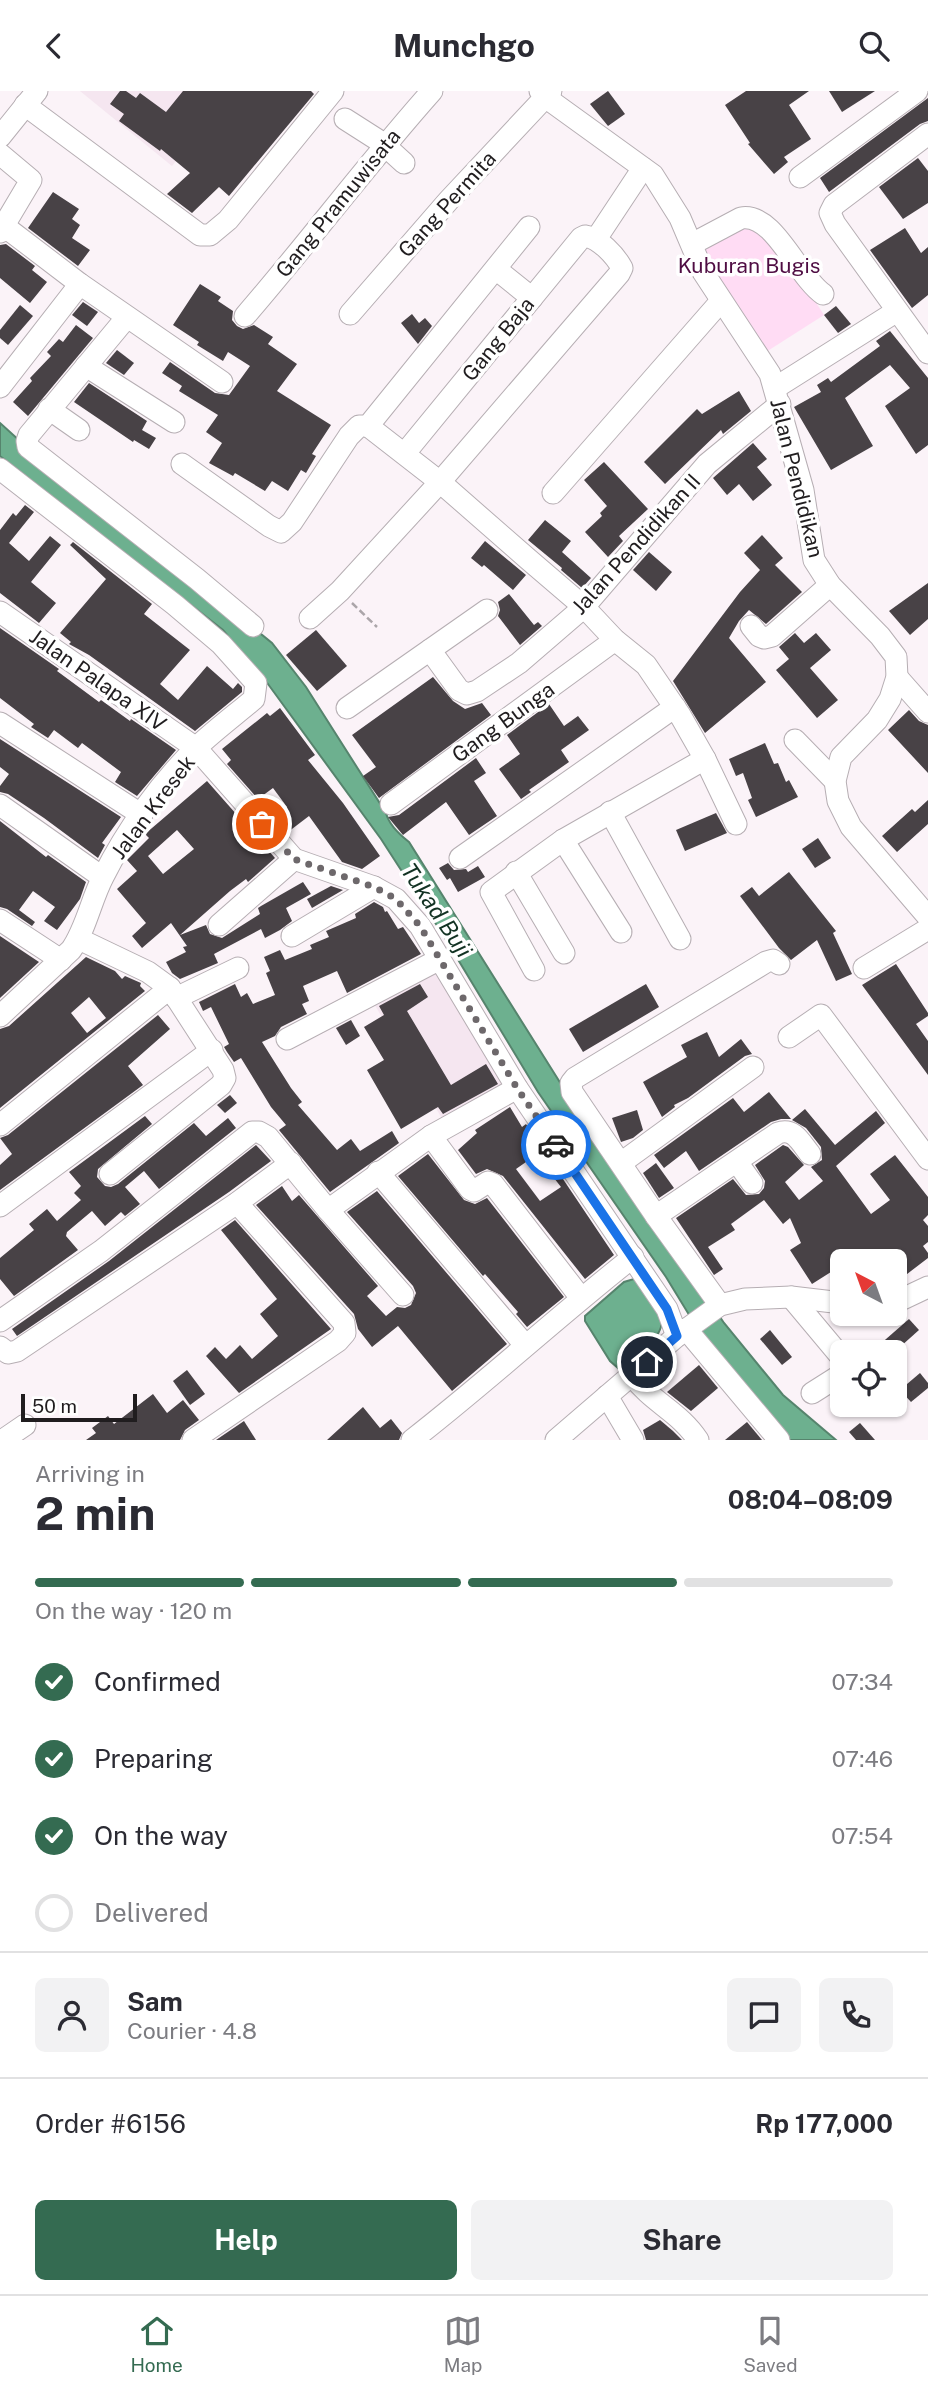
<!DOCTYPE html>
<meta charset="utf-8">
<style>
:root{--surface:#fff;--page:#f2f2f3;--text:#2b2b33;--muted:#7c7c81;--line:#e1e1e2;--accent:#346b51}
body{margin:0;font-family:"Public Sans",sans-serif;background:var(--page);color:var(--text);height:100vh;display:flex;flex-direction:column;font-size:26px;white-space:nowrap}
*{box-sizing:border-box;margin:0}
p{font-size:23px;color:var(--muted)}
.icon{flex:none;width:38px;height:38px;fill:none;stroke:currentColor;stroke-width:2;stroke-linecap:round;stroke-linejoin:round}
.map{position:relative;height:1349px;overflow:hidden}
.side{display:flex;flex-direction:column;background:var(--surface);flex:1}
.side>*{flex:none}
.needle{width:46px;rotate:319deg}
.fabs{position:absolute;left:830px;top:1158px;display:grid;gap:14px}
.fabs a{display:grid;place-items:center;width:77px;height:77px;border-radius:10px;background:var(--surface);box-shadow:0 2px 5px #0004;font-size:35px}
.scale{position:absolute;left:21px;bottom:18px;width:116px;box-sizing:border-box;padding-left:7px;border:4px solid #201d1f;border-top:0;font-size:19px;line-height:24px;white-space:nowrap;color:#201d1f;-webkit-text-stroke:5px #fff;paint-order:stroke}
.pin{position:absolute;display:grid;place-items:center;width:60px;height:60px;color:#fff;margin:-30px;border:4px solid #fff;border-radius:50%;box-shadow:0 2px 7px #0007}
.courier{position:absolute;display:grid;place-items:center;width:70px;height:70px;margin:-35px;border:5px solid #1a73e8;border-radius:50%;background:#fff;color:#222;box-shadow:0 2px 9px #0007}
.head em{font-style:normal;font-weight:700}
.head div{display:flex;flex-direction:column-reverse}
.head{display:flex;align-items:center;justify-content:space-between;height:119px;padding:0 35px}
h1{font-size:46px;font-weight:700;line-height:52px}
.bar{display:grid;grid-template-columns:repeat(4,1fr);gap:10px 7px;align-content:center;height:84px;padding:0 35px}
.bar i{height:9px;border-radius:5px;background:var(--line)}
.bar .on{background:var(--accent)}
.bar p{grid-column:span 4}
.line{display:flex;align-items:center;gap:18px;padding:0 35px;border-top:2px solid var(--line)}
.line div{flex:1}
.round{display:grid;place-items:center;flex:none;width:74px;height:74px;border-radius:10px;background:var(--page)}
ol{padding:0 35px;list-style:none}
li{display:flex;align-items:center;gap:21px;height:77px}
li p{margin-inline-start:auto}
li .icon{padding:7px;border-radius:50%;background:var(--accent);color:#fff;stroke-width:4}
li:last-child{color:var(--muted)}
li i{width:38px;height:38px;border:4px solid var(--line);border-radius:50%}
.cta{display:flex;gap:14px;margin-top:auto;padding:14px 35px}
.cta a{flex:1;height:80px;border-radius:10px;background:var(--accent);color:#fff;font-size:28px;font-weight:700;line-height:80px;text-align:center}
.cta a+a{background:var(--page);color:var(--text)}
header{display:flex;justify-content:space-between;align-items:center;height:91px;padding:0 35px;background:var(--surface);font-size:32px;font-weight:700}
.tabs{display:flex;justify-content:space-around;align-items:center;height:98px;border-top:2px solid var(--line);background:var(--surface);font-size:19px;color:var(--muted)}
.tabs a{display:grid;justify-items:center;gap:4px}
.tabs .on{color:var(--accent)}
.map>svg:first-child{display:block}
.built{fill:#f5e6f0}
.green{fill:#ffdcf4}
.water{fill:#6db08f;stroke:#56846d;stroke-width:2}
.building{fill:#484246;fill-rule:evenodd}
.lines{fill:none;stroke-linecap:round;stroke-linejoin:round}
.minor-casing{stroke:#b6aeb3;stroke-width:23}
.path{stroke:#aba5a9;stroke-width:2.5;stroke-dasharray:7 3.5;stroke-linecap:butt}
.minor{stroke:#fff;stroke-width:21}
.done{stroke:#6d686b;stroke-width:7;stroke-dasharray:0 12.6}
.route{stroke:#1a73e8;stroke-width:9}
.labels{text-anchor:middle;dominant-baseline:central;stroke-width:7;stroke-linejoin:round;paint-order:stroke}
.street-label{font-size:21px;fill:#201d1f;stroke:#fff}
.park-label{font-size:21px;fill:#4f0d43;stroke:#fff}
.water-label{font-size:23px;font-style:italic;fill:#123223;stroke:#fff}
</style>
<header><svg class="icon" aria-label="back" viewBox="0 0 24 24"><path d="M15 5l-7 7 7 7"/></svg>Munchgo<svg class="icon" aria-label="search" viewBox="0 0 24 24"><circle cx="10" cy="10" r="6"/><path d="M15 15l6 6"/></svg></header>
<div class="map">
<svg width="928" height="1349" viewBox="0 0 928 1349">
<rect width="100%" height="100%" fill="#fbf3f8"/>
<g class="built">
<polygon points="80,0 230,0 172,75"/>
<polygon points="433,875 504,995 444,1031 373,911"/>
</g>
<polygon class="green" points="746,127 768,137 824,224 766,261 697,154"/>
<g class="water">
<path d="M 0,332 L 43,371 L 177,475 L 272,552 L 306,596 L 386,722 C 389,734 400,744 409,751 L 593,1044 L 654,1128 L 724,1232 L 783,1304 L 836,1349 L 789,1349 L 702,1245 L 666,1186 L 538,1001 L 445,847 L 381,748 L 268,593 L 223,539 L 0,365 Z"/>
<path d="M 634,1188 L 639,1189 L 662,1229 C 662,1248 634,1271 618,1277 L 610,1270 L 585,1230 L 585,1225 L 624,1191 Z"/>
</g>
<g class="building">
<polygon points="120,0 126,0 136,7 140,2 166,21 183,0 311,0 314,3 229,105 219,96 192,122 167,103 190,82 161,58 160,60 119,30 124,23 110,13"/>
<polygon points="608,0 625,23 608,35 590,13"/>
<polygon points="746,0 809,0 789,14 811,48 784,66 788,71 774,83 748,53 750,52 725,14"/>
<polygon points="829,0 875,0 842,21"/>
<polygon points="928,7 928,30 920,33 829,101 820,87"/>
<polygon points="918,67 928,80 928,112 903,128 879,96"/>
<polygon points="53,101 79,118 72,128 80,134 72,147 90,159 78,175 28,137"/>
<polygon points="905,137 921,162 928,156 928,204 912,217 870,159"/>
<polygon points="6,153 35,175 32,179 47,191 30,212 0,187 0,154"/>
<polygon points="200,193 221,206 218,210 233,220 232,229 237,235 243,238 254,234 273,246 268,253 297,273 277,300 331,334 312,363 316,365 306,382 301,379 288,400 272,390 265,400 235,382 233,385 209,372 222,352 206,341 218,324 179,300 182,295 162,282 170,271 215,302 229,304 250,275 228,261 223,270 197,254 199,251 173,234"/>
<polygon points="83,211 98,221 87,235 72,224"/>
<polygon points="20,214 33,225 8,254 0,247 0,239"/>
<polygon points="836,215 851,233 838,242 824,224"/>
<polygon points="412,223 419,232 425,227 432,235 418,253 401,232"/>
<polygon points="76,234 93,247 28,325 13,311 32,290 30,287 51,265 47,261 59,248 63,251"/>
<polygon points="890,240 928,287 928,354 916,363 885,315 910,297 890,274 845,307 873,355 831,379 794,316 821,301 817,294 828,287 831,291 880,255 876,250"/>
<polygon points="117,259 134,272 124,284 106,272"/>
<polygon points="89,292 147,330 142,339 156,347 149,358 134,349 133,351 74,311"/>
<polygon points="739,300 751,320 723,343 721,339 665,393 644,371 697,318 702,323"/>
<polygon points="753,352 767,368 757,376 772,394 753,410 739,393 727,404 713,387"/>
<polygon points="604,371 648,418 619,445 623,450 608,466 585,441 602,425 600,422 607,415 584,389"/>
<polygon points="25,414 34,421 9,452 29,470 50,445 61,454 31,491 56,512 39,532 0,502 0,439 13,422 16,425"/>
<polygon points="545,429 571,450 562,461 591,487 582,497 561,479 562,477 528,449"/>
<polygon points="762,444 783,467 775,474 802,501 766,533 749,519 739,530 729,547 766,591 705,642 673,590 740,501 760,479 744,462"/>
<polygon points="485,450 526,484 513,499 484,474 482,476 471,467"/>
<polygon points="73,451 152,513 144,523 190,559 160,593 178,609 207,575 233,598 238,592 242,596 242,601 195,640 89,564 69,553 71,551 60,542 106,488 70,454"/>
<polygon points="649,461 672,481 656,500 633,479"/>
<polygon points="928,492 928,528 910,544 889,520"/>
<polygon points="509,503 534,534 538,531 542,535 520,554 498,525 500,519 498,511"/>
<polygon points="0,537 59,578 57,580 99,611 101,609 130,630 131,628 176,659 137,705 115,691 121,681 82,652 78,657 54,639 48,647 31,636 34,633 0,607"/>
<polygon points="316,539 347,575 317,600 286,564"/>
<polygon points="795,542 804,552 816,542 831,559 810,577 838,609 817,627 776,579 789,568 779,556"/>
<polygon points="433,586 453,610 465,618 482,612 491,624 379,707 363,685 376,676 352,644"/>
<polygon points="549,613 564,635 578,625 589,639 561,659 569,671 529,699 531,701 521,708 499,678 520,663 507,644"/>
<polygon points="280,617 315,664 308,669 343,712 380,765 362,778 342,771 309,725 288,741 274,725 287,716 273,697 258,708 227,673 231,669 222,658 267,622 270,625"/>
<polygon points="909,619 919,630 928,634 928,682 888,639"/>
<polygon points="0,648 121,726 102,752 105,754 98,767 44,727 8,703 0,701 0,695 9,683 0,676"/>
<polygon points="765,652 774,673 778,672 786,691 789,689 798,706 756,726 748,709 752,707 743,682 736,685 729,668"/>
<polygon points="476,667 486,682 474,690 497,725 469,744 446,711 403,744 388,726 399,724"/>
<path d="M 207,690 L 275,767 L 248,791 L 246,788 L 230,800 L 180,844 L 206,834 L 210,843 L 222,847 L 260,823 L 258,817 L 261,815 L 303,791 L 311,803 L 286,817 L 292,830 L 280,839 L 265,847 L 261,838 L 214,863 L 218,872 L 180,888 L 172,882 L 166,871 L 186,861 L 183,856 L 187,855 L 171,832 L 142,857 L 132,845 L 146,832 L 117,798 L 137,780 L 127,769 L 149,747 L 145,743 ZM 177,739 L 194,758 L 163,783 L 148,765 Z"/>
<polygon points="928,709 928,733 897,761 882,745 912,718 915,721"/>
<polygon points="716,722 727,742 685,760 676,739"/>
<polygon points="0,730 46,766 48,764 86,791 80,808 57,839 44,830 55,816 33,800 19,819 35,831 32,835 7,818 0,816"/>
<polygon points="818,747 831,767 815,777 802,758"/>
<polygon points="448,772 454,779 466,778 468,781 478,775 485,786 458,801 450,787 447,789 439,777"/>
<polygon points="789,781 836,840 833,842 852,883 836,890 817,849 791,869 779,857 740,805 752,796 759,805"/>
<polygon points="331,795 343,799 312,817 307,808"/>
<polygon points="374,811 383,816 385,821 387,820 398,838 403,836 421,863 347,902 337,880 303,895 309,910 302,913 307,923 281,936 275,945 262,951 291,997 302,1011 298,1014 337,1059 351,1048 360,1060 392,1040 399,1052 330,1101 279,1039 286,1034 271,1016 241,967 234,971 227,961 224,956 229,953 211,916 203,920 199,911 235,893 241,906 247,902 253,913 275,904 266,882 270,880 264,866 280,859 285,869 312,858 310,854 329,846 326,840 356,827 355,823"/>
<polygon points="0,845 39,871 0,907"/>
<path d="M 86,866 L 115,880 L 122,888 L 125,885 L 141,892 L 140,895 L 145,900 L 0,1017 L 0,938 L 9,935 ZM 89,906 L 106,927 L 87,942 L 71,922 Z"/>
<polygon points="896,873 928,922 928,925 916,933 928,950 928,984 862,894"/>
<polygon points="420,893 428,906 407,920 451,994 486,973 498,993 443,1023 438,1016 401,1038 367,979 384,969 364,936 384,924 379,915"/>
<polygon points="646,893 659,916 583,961 569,938"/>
<polygon points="158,924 170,938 128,975 143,994 0,1099 0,1074 12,1063 0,1047 8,1044"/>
<polygon points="351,929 360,945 346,954 336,937"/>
<polygon points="707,941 719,966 741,948 752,963 745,965 688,1007 674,1014 675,1016 662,1026 643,991 687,966 681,954"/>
<polygon points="769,1001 791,1028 781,1028 771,1031 699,1080 686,1060 664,1077 654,1064 733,1007 744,1021"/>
<polygon points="230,1004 237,1012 225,1022 217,1014"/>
<path d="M 510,1016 L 522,1036 L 526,1033 L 614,1164 L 585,1188 L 503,1085 L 487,1078 L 476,1083 L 458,1059 L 477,1042 L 475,1039 ZM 536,1064 L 561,1096 L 540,1110 L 516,1078 Z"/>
<polygon points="805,1018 835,1054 876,1020 885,1032 836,1075 871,1123 890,1109 870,1083 895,1064 928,1106 928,1124 923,1129 928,1135 928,1151 923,1155 928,1162 928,1167 894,1193 894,1171 842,1171 842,1174 812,1193 790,1159 801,1152 790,1127 783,1133 764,1109 731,1133 735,1139 708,1156 723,1178 714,1184 676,1127 733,1088 746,1104 759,1103 764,1097 765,1090 755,1074 783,1054 788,1056 804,1074 785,1091 799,1109 823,1090 811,1076 822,1069 821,1056 806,1037 792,1029"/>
<polygon points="637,1019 643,1039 633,1047 621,1051 612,1027"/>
<polygon points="145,1025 152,1033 98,1078 97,1086 105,1095 111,1096 118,1093 194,1032 206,1045 228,1027 236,1037 159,1098 144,1080 125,1096 140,1113 125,1125 121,1121 105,1135 92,1120 67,1141 66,1145 78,1159 14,1205 0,1188 0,1167 34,1139 29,1133 47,1118 57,1130 81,1109 74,1102 81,1095 69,1081"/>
<polygon points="256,1054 271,1070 229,1101 17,1245 12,1238 109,1170"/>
<polygon points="428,1063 464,1109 475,1113 487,1107 564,1206 527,1236 516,1223 518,1221 485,1183 483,1185 398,1085"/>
<polygon points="656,1072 674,1097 659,1107 643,1082"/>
<polygon points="282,1095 292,1110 299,1104 378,1195 367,1205 386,1225 397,1216 405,1217 411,1214 416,1202 413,1195 347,1121 377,1100 507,1253 452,1300 398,1235 372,1256 358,1238 354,1223 256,1114"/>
<polygon points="235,1129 331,1238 239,1302 206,1265 215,1256 226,1268 240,1254 252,1268 278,1245 260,1223 277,1208 221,1139"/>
<polygon points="909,1228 919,1239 900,1256 892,1262 870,1262"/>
<polygon points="770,1239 792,1266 782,1274 760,1248"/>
<polygon points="699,1274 718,1297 691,1320 667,1301"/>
<polygon points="187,1279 205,1303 190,1314 173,1290"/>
<polygon points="920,1282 928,1292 928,1297 911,1311 900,1299"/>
<polygon points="153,1303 167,1322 183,1309 199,1329 185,1339 180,1349 86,1349 96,1342 92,1337 108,1325 114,1333"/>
<polygon points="363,1316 380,1337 391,1328 402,1342 399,1349 327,1349"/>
<polygon points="660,1329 673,1340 682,1349 646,1349 643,1339"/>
<polygon points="244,1330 256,1349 216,1349"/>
<polygon points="747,1331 762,1349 725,1349"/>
<polygon points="860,1332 875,1349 856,1349 849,1341"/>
</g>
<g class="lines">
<defs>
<g id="minor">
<polyline points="540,0 552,11 653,84 680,127 703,181 770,283 803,399 814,469 830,494 880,545 896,566 897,586 890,608 877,629 841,666 835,690 838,710 851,736 928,826"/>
<polyline points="25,14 200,144 210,144 228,129 333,0"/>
<polyline points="345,28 381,51 404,72"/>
<polyline points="928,43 834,114 830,122 835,133 928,262"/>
<polyline points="0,46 37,0"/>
<polyline points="0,63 31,89 0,141"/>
<polyline points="800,86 917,0"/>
<polyline points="4,135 80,193 222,291"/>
<polyline points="596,148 643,77"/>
<path d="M 692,153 L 741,127 C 774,121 797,185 823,203"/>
<polyline points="496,178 532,207"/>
<polyline points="350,223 449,109 551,0"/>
<path d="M 245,225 C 309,151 367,73 432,0"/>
<polyline points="127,226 29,344 27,350 28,356 197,488 253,535"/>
<polyline points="86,275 174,331"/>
<polyline points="0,296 80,193"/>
<polyline points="775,297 897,220"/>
<polyline points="49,318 79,339"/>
<polyline points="368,335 440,391 528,468 584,516 615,549 646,574 680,624 705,668 736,733"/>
<polyline points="182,373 269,435 281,441 292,431 349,345 359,335 368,335 529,136"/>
<path d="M 0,378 L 175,514 L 221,553 L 256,592 L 254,608 C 235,624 215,639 197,656 C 160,692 126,740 103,786 C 91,809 86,838 71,859 L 0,925"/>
<polyline points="553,402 721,210"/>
<polyline points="0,521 196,657 294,768 374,796 396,808 420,835 517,997 667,1218 677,1245"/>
<path d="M 310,527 L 340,500 L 440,391 L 619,183 L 622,177 C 615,164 599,147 585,145 L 581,147 L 405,362"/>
<polyline points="751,535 759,545 764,547 772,545 830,494"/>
<polyline points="430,559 459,599 467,603 477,600 519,572 584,516 707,373 780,313"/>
<polyline points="897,586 928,621"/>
<polyline points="347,617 487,519"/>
<polyline points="0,632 142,724"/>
<polyline points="795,649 835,690"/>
<polyline points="391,713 615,549"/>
<polyline points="0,714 102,786"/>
<polyline points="610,721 680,848"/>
<polyline points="563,749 621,841"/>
<polyline points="460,767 675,616"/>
<polyline points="516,781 564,862"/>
<polyline points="0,829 61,869"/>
<polyline points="219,834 294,768"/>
<polyline points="292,845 374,796"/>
<polyline points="79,848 148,881 170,897 223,979 225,987 221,994 110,1083"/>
<polyline points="864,877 928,838"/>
<polyline points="534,879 491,801 563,749 705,668"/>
<polyline points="176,907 238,877"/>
<polyline points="789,946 821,924 928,1068"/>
<polyline points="287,948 440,868"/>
<polyline points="0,1034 170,897"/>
<polyline points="431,1045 470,1098 474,1100 488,1091 493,1093 581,1207"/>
<polyline points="737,1071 752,1092"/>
<polyline points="621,1072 753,976"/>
<polyline points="378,1081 525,1254"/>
<polyline points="0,1115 212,959"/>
<polyline points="328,1119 431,1045 517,997"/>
<path d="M 656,1125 L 778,1042 C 794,1036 801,1052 810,1063"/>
<polyline points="791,1206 842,1267"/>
<polyline points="894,1212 928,1196"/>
<polyline points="720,1214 656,1125 572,1001 571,992 575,987 766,871 773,869 779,873"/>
<polyline points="0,1230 101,1160 252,1041 259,1041 268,1046 328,1119 403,1204"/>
<polyline points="686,1238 779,1349"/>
<polyline points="0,1256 8,1262 17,1260 237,1112 291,1072"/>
<path d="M 632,1284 C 652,1312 679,1320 698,1349"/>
<polyline points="812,1302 842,1283"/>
<polyline points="607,1305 633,1349"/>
<polyline points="3,1349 25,1334"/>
<polyline points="193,1349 338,1250 345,1242 344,1232 237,1112"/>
<path d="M 412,1349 C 488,1290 558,1225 633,1166"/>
<polyline points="556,1349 677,1245 720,1214 745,1208 791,1206 842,1212"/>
</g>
</defs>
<use href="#minor" class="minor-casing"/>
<polyline class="path" points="352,512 377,536"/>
<use href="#minor" class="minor"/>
</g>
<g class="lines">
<polyline class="done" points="262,733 294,768 374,796 396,808 420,835 517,997 556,1054"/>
<polyline class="route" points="556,1054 667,1218 677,1245 647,1271"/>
</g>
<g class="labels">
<g class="street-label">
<text transform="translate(338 112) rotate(-51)">Gang Pramuwisata</text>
<text transform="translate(447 113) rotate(-48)">Gang Permita</text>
<text transform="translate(498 248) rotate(-51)">Gang Baja</text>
<text transform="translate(797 387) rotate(76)">Jalan Pendidikan</text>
<text transform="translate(636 453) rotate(-48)">Jalan Pendidikan II</text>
<text transform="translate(98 589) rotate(35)">Jalan Palapa XIV</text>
<text transform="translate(503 631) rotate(-36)">Gang Bunga</text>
<text transform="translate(153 716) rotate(-53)">Jalan Kresek</text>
</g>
<g class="park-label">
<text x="749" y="174">Kuburan Bugis</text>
</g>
<g class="water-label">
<text transform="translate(437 819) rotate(56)">Tukad Buji</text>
</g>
</g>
</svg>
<div class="fabs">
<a><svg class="needle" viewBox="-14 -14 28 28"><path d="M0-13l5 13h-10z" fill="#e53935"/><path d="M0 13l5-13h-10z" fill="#7c7c81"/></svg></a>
<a><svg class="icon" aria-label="locate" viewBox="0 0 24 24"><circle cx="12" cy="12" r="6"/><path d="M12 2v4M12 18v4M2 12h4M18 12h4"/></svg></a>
</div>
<div class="scale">50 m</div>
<div class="pin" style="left:262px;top:733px;background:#ea580c"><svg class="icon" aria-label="bag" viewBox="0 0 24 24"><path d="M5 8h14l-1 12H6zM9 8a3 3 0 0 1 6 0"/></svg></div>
<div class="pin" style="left:647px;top:1271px;background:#1f2937"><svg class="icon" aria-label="home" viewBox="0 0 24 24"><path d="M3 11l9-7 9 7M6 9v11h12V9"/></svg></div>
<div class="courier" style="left:556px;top:1054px"><svg class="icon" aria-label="car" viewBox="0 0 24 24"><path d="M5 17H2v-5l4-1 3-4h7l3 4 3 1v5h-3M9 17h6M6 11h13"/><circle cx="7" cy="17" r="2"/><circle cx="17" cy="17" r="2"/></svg></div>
</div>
<section class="side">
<div class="head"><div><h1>2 min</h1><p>Arriving in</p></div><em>08:04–08:09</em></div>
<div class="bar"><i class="on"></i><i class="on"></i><i class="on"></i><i></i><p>On the way · 120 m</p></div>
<ol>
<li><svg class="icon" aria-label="check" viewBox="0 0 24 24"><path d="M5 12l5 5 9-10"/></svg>Confirmed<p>07:34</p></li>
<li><svg class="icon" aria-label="check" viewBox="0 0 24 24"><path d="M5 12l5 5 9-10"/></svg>Preparing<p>07:46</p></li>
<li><svg class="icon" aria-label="check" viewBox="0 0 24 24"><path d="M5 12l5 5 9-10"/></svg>On the way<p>07:54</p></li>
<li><i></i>Delivered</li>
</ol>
<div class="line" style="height:126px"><a class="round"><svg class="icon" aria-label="person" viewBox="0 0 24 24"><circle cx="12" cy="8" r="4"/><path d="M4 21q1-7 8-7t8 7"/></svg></a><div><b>Sam</b><p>Courier · 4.8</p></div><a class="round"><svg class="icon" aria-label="chat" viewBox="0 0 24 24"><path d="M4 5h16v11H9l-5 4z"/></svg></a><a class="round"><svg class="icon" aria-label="phone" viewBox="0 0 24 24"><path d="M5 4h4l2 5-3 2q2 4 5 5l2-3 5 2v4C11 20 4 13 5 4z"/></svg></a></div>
<div class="line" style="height:91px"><div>Order #6156</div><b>Rp 177,000</b></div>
<div class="cta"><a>Help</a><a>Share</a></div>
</section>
<nav class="tabs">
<a class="on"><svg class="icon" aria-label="home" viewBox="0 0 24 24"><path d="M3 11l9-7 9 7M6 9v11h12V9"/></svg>Home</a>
<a><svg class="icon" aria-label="map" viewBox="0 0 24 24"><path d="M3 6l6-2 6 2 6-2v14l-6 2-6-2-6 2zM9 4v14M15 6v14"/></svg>Map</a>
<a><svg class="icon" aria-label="saved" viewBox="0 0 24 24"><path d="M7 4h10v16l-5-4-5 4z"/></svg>Saved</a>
</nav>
